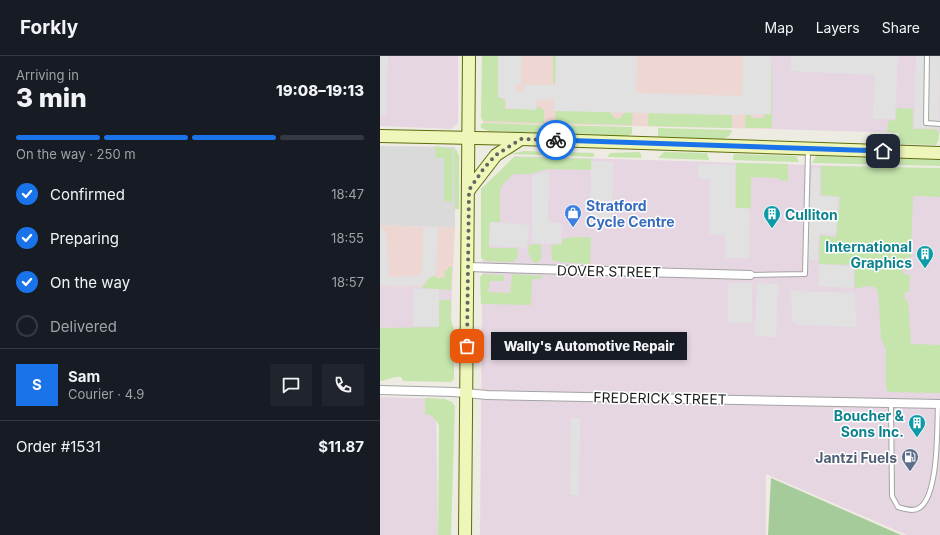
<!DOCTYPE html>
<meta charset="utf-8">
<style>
:root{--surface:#171b24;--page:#20242c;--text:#f1f3f6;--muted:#9ea1a6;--line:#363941;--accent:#1a73e8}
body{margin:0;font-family:Inter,sans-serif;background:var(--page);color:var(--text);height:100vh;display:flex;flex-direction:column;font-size:15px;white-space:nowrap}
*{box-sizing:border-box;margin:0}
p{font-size:13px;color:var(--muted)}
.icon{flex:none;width:22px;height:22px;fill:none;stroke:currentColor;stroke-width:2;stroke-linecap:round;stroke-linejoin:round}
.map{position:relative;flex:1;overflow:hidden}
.panel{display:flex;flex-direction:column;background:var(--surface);width:380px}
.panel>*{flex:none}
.pin{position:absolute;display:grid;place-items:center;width:34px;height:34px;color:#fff;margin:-17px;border-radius:8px;box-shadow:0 2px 6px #0006}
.courier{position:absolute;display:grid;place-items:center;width:40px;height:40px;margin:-20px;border:3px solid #1a73e8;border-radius:50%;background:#fff;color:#222;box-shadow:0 1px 5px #0007}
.bubble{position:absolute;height:28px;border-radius:0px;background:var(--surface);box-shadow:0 2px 6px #0003;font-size:13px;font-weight:800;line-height:28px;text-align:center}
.overview em{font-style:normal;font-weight:800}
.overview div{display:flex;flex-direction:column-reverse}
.overview{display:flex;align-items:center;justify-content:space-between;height:68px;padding:0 16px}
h1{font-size:26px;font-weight:800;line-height:30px}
.bar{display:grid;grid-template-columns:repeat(4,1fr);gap:6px 4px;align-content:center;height:48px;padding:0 16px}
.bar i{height:5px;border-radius:3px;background:var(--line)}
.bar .active{background:var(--accent)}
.bar p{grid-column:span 4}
.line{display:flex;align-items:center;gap:10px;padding:0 16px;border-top:1px solid var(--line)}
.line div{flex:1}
.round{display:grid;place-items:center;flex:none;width:42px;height:42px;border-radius:0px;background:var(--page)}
ol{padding:0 16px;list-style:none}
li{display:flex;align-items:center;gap:12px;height:44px}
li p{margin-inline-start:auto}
li .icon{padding:4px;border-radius:50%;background:var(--accent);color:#fff;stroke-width:4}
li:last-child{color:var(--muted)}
li i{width:22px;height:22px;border:2px solid var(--line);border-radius:50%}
header{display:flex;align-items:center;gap:24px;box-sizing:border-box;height:56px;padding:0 20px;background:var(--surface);border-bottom:1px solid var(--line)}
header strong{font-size:19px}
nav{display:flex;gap:22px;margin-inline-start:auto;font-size:14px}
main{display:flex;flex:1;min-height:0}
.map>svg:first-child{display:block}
.residential{fill:#dbdada}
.commercial{fill:#eed6d3}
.industrial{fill:#e6d6e2}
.grass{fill:#c5e5ac}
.forest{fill:#a6cb9a}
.parking{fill:#e1e1e1}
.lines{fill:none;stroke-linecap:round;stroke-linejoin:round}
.lane-casing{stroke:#a4a4a4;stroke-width:6}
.street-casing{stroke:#a4a4a4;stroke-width:10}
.secondary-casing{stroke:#5d6d0b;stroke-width:14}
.lane{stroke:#fff;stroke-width:4}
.street{stroke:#fff;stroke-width:8}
.secondary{stroke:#eff6b9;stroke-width:12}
.done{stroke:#666562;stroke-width:4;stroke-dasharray:0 7.2}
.route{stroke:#1a73e8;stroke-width:5}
.labels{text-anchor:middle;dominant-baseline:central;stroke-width:3;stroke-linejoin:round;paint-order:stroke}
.shop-label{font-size:14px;font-weight:bold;fill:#366cbe;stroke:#fff;text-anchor:start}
.culture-label{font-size:14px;font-weight:bold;fill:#0d838f;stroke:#fff;text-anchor:end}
.street-label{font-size:14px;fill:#1d1d1d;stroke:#fff}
.service-label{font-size:14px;font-weight:bold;fill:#4e5e75;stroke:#fff;text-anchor:end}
</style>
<header>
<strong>Forkly</strong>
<nav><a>Map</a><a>Layers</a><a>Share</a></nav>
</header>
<main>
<section class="panel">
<div class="overview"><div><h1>3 min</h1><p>Arriving in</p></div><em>19:08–19:13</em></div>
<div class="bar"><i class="active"></i><i class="active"></i><i class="active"></i><i></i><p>On the way · 250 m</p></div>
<ol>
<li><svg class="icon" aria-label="check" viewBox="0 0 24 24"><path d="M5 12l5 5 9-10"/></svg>Confirmed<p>18:47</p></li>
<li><svg class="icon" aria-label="check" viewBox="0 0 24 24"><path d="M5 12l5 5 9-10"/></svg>Preparing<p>18:55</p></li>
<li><svg class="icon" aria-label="check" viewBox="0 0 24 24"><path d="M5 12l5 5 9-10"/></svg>On the way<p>18:57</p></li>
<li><i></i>Delivered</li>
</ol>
<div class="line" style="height:72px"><b class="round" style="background:var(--accent);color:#fff">S</b><div><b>Sam</b><p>Courier · 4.9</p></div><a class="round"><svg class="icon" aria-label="chat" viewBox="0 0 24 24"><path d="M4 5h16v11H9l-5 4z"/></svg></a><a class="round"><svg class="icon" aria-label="phone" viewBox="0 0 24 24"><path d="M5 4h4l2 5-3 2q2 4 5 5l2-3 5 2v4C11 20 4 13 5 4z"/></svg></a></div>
<div class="line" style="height:52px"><div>Order #1531</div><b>$11.87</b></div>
</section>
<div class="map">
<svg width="560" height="479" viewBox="0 0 560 479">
<rect width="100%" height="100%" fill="#eeebe3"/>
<polygon class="residential" points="0,90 75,91 75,172 0,169"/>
<g class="commercial">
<polygon points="104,0 391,0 391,73 103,67"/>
<polygon points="0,169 75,172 72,232 0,230"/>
</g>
<g class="industrial">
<polygon points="0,0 78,0 78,67 71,73 0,70"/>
<polygon points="391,0 560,0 560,78 391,73"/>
<polygon points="135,100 560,113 560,479 527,479 386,418 386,479 100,479 103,133"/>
<polygon points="0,230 72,232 71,273 0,272"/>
<polygon points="0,341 56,343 58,479 0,479"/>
</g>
<g class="grass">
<polygon points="102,0 119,0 118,41 125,44 125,53 157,53 157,50 164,54 164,67 104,65 101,62"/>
<polygon points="173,0 181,0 236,63 240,62 253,48 252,69 175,67 177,27 173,27"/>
<polygon points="392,0 392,72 365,72 366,52 371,58 371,62 384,62 385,58 390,51"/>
<polygon points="269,50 270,57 352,59 352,72 268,70"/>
<polygon points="517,52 533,53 533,73 554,73 559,76 559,83 556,89 516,88 508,82 507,78 519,79 519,77 507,76 508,65 515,64"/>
<polygon points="104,67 106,67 164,69 160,77 109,75 101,72 101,68"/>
<polygon points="174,69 252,71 252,78 245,81 177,77"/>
<polygon points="278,72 352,74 350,79 342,84 278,82"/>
<polygon points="55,90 73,93 72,146 64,145 64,102 56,102"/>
<polygon points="76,93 79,100 79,153 75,153 74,96"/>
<polygon points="144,95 214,97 214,101 129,98"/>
<polygon points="260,96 262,102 228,101 228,100 230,97"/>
<polygon points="284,96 327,97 329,104 278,102"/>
<polygon points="354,98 416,100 419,106 353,104"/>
<polygon points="436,100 560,104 560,110 432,107"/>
<polygon points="134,101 212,103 211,114 168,113 150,118 133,118 120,132 120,166 110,166 109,192 135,192 138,194 138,201 133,206 107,205 101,202 101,133"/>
<polygon points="356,107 408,108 408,125 399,124 399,122 371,121 371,152 356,152"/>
<polygon points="441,110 560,112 560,141 533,140 531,201 523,203 523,218 530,219 529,236 525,236 525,245 528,245 531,288 560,289 560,337 508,336 506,333 506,293 501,282 498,235 495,231 487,230 475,233 474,209 439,208 440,179 456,181 460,141 441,139"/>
<polygon points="195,181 211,181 210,208 178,206 172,204 171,189 182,188 182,183"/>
<polygon points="161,188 161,203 157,207 154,207 148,196 149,189"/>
<polygon points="68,211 72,211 71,234 42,232 50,221 56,220 58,223 61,221 65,222 65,215 68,214"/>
<polygon points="103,218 124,219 124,225 110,225 108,236 130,237 132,218 162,220 162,223 152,223 151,249 101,248 100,221"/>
<path d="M 61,244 L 71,244 L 71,264 L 74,273 L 74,323 L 71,326 L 23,325 L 21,321 C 12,320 8,325 0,325 L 0,272 L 58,271 L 59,246 Z"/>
<path d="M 45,342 L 66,343 L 66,344 L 71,345 L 75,350 L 71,479 L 58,479 L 59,370 C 56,363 53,359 45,358 Z"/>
</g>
<polygon class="forest" points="391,422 521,479 388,479"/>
<g class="parking">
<polygon points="0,0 8,0 6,59 0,59"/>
<polygon points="118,0 142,0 141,29 134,29 136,35 145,37 144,29 175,29 176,0 257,0 256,37 362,40 363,0 391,0 391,58 355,59 174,55 174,43 157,45 156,54 126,52 126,43 118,41"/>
<polygon points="411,0 518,0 515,63 493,63 495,19 410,15"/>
<polygon points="536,0 560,0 559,73 534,72"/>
<polygon points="211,105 233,106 232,162 210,161"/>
<polygon points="318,108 355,109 355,152 370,153 369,202 345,202 345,179 329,178 330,123 318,122"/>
<polygon points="432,113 440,113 439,140 458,141 456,178 439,177 437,204 427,203"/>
<polygon points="169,115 168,166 182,168 181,188 152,187 152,120"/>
<polygon points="110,166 149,169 147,192 109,189"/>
<polygon points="0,170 6,176 9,221 38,220 42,215 43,171 58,172 56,219 50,221 42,230 0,229"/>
<polygon points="439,208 474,211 473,232 438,230"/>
<rect x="348" y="227" width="24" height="40"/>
<polygon points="377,227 398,228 396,281 375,280"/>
<polygon points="34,233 59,233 59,271 33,270"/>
<polygon points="411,235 475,237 476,271 420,269 412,265"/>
<polygon points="191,362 200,362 199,439 190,439"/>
</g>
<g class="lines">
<defs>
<g id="lane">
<polyline points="547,0 546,67 560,68"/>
<polyline points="370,219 425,218 428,94"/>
<path d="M 511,347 L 512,440 L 518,451 C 525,453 533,456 539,452 C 559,441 557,369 558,348"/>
</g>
<g id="street">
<polyline points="88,211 370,219"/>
<polyline points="0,334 74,336 107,339 560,348"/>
</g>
<g id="secondary">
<polyline points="0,80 141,83 560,97"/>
<polyline points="89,134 116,99 141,83"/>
<polyline points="85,479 89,0"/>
</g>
</defs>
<use href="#lane" class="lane-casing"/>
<use href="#street" class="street-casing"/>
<use href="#secondary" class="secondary-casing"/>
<use href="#lane" class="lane"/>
<use href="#street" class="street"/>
<use href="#secondary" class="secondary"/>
</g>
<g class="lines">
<polyline class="done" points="87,290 89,134 104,112 116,99 141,83 176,84"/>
<polyline class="route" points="176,84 503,95"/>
</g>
<defs>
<symbol id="shop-pin" viewBox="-11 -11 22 30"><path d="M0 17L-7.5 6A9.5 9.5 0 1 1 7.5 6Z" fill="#3f7fe0" stroke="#fff"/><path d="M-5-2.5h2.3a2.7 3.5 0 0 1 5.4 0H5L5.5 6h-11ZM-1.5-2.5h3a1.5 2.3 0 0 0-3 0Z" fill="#fff"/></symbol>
<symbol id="building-pin" viewBox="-11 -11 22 30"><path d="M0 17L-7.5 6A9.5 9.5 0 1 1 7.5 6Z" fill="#0f9aa8" stroke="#fff"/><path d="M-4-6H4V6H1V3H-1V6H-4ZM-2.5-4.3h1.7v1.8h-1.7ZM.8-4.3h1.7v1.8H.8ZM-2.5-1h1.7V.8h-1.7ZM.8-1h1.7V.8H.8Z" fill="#fff"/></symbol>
<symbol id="fuel-pin" viewBox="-11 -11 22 30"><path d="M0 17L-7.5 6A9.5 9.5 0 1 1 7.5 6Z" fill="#5c6f8a" stroke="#fff"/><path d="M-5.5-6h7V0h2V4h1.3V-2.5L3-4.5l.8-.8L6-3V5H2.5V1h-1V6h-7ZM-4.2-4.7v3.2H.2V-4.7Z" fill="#fff"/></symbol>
</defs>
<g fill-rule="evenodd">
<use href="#shop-pin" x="183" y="147" width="20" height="27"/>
<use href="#building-pin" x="382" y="148" width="20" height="27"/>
<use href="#building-pin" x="535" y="188" width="20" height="27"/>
<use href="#building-pin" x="527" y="357" width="20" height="27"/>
<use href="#fuel-pin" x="520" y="391" width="20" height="27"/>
</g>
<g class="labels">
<g class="shop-label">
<text x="206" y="149">Stratford<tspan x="206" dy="16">Cycle Centre</tspan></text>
</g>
<g class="culture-label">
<text x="405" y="158" text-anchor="start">Culliton</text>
<text x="532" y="190">International<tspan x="532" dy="16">Graphics</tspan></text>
<text x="524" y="359">Boucher &amp;<tspan x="524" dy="16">Sons Inc.</tspan></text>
</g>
<g class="street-label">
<text transform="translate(229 215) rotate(1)">DOVER STREET</text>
<text transform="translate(280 342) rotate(1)">FREDERICK STREET</text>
</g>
<g class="service-label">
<text x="517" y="401">Jantzi Fuels</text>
</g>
</g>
</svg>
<div class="pin" style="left:87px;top:290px;background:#ea580c"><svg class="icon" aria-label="bag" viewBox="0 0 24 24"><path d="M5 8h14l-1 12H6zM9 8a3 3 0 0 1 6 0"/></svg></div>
<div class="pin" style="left:503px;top:95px;background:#1f2937"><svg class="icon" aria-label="home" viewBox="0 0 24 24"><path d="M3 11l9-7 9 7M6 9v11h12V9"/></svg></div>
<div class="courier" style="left:176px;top:84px"><svg class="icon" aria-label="bike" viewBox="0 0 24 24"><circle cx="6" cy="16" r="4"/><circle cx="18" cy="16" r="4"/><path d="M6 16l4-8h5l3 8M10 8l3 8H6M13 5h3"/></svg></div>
<div class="bubble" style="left:111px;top:276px;width:196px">Wally's Automotive Repair</div>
</div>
</main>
